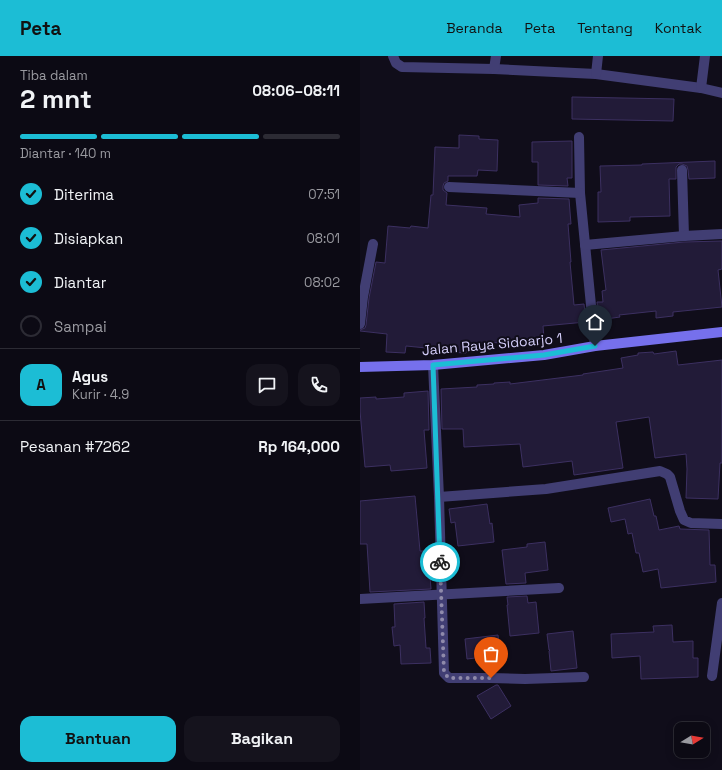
<!DOCTYPE html>
<html lang="id">
<meta charset="utf-8">
<style>
:root{--surface:#0c0a14;--page:#15131d;--text:#f1f3f6;--muted:#9a9aa0;--line:#2c2b34;--accent:#1cbdd5}
body{margin:0;font-family:"Space Grotesk",sans-serif;background:var(--page);color:var(--text);height:100vh;display:flex;flex-direction:column;font-size:15px;white-space:nowrap}
*{box-sizing:border-box;margin:0}
p{font-size:13px;color:var(--muted)}
.icon{flex:none;width:22px;height:22px;fill:none;stroke:currentColor;stroke-width:2;stroke-linecap:round;stroke-linejoin:round}
.map{position:relative;flex:1;overflow:hidden}
.drawer{display:flex;flex-direction:column;background:var(--surface);width:360px}
.drawer>*{flex:none}
.needle{width:26px;rotate:79deg}
.tools{position:absolute;left:314px;top:666px;display:grid;gap:8px}
.tools a{display:grid;place-items:center;width:36px;height:36px;border-radius:8px;background:var(--surface);box-shadow:0 2px 10px #0003,0 0 0 1px var(--line);font-size:20px}
.pin{position:absolute;display:grid;place-items:center;width:34px;height:34px;color:#fff;margin:-41px -17px;border-radius:50% 50% 50% 0;rotate:-45deg;box-shadow:0 0 4px #0007}
.pin .icon{rotate:45deg}
.courier{position:absolute;display:grid;place-items:center;width:40px;height:40px;margin:-20px;border:3px solid #1cbdd5;border-radius:50%;background:#fff;color:#222;box-shadow:0 1px 5px #0007}
.overview em{font-style:normal;font-weight:600}
.overview div{display:flex;flex-direction:column-reverse}
.overview{display:flex;align-items:center;justify-content:space-between;height:68px;padding:0 20px}
h1{font-size:26px;font-weight:600;line-height:30px}
.bar{display:grid;grid-template-columns:repeat(4,1fr);gap:6px 4px;align-content:center;height:48px;padding:0 20px}
.bar i{height:5px;border-radius:3px;background:var(--line)}
.bar .current{background:var(--accent)}
.bar p{grid-column:span 4}
.line{display:flex;align-items:center;gap:10px;padding:0 20px;border-top:1px solid var(--line)}
.line div{flex:1}
.round{display:grid;place-items:center;flex:none;width:42px;height:42px;border-radius:12px;background:var(--page)}
ol{padding:0 20px;list-style:none}
li{display:flex;align-items:center;gap:12px;height:44px}
li p{margin-inline-start:auto}
li .icon{padding:4px;border-radius:50%;background:var(--accent);color:#111;stroke-width:4}
li:last-child{color:var(--muted)}
li i{width:22px;height:22px;border:2px solid var(--line);border-radius:50%}
.primary-button{display:flex;gap:8px;margin-top:auto;padding:8px 20px}
.primary-button a{flex:1;height:46px;border-radius:12px;background:var(--accent);color:#111;font-size:16px;font-weight:600;line-height:46px;text-align:center}
.primary-button a+a{background:var(--page);color:var(--text)}
header{display:flex;align-items:center;gap:24px;box-sizing:border-box;height:56px;padding:0 20px;background:var(--accent);color:#111}
header strong{font-size:19px}
nav{display:flex;gap:22px;margin-inline-start:auto;font-size:14px}
main{display:flex;flex:1;min-height:0}
.map>svg:first-child{display:block}
.building{fill:#221b38;stroke:#3c3061}
.lines{fill:none;stroke-linecap:round;stroke-linejoin:round}
.street{stroke:#413e73;stroke-width:10}
.secondary{stroke:#7670ec;stroke-width:10}
.done{stroke:#8f8aaa;stroke-width:4;stroke-dasharray:0 7.2}
.route{stroke:#1cbdd5;stroke-width:5}
.labels{text-anchor:middle;dominant-baseline:central;stroke-width:4;stroke-linejoin:round;paint-order:stroke}
.street-label{font-size:14px;fill:#d3cdf8;stroke:#100d1a}
</style>
<header>
<strong>Peta</strong>
<nav><a>Beranda</a><a>Peta</a><a>Tentang</a><a>Kontak</a></nav>
</header>
<main>
<section class="drawer">
<div class="overview"><div><h1>2 mnt</h1><p>Tiba dalam</p></div><em>08:06–08:11</em></div>
<div class="bar"><i class="current"></i><i class="current"></i><i class="current"></i><i></i><p>Diantar · 140 m</p></div>
<ol>
<li><svg class="icon" aria-label="check" viewBox="0 0 24 24"><path d="M5 12l5 5 9-10"/></svg>Diterima<p>07:51</p></li>
<li><svg class="icon" aria-label="check" viewBox="0 0 24 24"><path d="M5 12l5 5 9-10"/></svg>Disiapkan<p>08:01</p></li>
<li><svg class="icon" aria-label="check" viewBox="0 0 24 24"><path d="M5 12l5 5 9-10"/></svg>Diantar<p>08:02</p></li>
<li><i></i>Sampai</li>
</ol>
<div class="line" style="height:72px"><b class="round" style="background:var(--accent);color:#111">A</b><div><b>Agus</b><p>Kurir · 4.9</p></div><a class="round"><svg class="icon" aria-label="chat" viewBox="0 0 24 24"><path d="M4 5h16v11H9l-5 4z"/></svg></a><a class="round"><svg class="icon" aria-label="phone" viewBox="0 0 24 24"><path d="M5 4h4l2 5-3 2q2 4 5 5l2-3 5 2v4C11 20 4 13 5 4z"/></svg></a></div>
<div class="line" style="height:52px"><div>Pesanan #7262</div><b>Rp 164,000</b></div>
<div class="primary-button"><a>Bantuan</a><a>Bagikan</a></div>
</section>
<div class="map">
<svg width="362" height="714" viewBox="0 0 362 714">
<rect width="100%" height="100%" fill="#100d1a"/>
<g class="building">
<polygon points="212,41 314,43 313,65 212,63"/>
<polygon points="99,79 119,80 119,83 138,84 137,115 118,114 117,120 88,120 88,125 84,127 83,130 83,134 87,137 86,149 127,152 126,158 160,161 159,149 178,147 178,142 209,143 211,168 208,168 211,206 210,206 214,249 224,248 226,266 183,270 184,283 157,285 157,288 126,286 125,291 107,290 106,297 87,296 87,294 46,290 45,297 26,296 27,278 0,275 0,274 5,272 6,269 9,242 16,206 25,207 28,170 50,172 51,170 68,172 71,139 73,139 75,91 99,92"/>
<polygon points="212,85 212,122 207,122 208,130 178,129 178,106 172,106 172,86"/>
<polygon points="355,105 355,122 329,123 328,114 327,110 322,108 319,108 316,111 316,123 309,123 310,160 270,161 270,165 238,166 238,136 241,136 240,110 282,109 282,108"/>
<polygon points="362,185 362,213 358,214 362,251 313,256 313,260 296,262 296,255 259,259 260,261 239,264 237,246 243,246 242,235 246,234 241,194 324,186"/>
<polygon points="316,295 318,309 362,304 362,407 360,407 358,443 326,442 327,413 326,398 295,402 289,361 256,366 263,412 214,419 212,405 163,411 160,388 104,391 103,373 82,373 81,333 117,331 117,329 134,328 134,327 150,326 150,328 223,319 223,318 263,312 261,302 278,299 278,297 293,296 294,298"/>
<polygon points="68,335 69,374 64,374 67,412 31,415 30,409 5,411 0,355 0,342 16,341 16,343 44,341 44,337"/>
<polygon points="55,440 60,495 68,495 71,533 10,536 7,488 0,488 0,445"/>
<polygon points="290,443 294,460 296,460 299,474 319,470 320,473 349,474 350,509 355,509 356,526 301,532 298,513 283,516 279,497 276,497 272,477 268,478 265,463 251,466 248,452"/>
<polygon points="127,448 130,468 132,467 134,486 98,490 95,466 91,467 89,453"/>
<polygon points="185,486 188,514 165,517 166,527 146,528 142,494 167,491 167,488"/>
<polygon points="167,540 168,547 176,546 179,577 150,580 147,549 148,549 147,541"/>
<polygon points="64,546 65,562 64,562 66,592 70,592 71,607 41,608 40,589 34,590 32,571 35,571 34,548"/>
<polygon points="312,569 313,586 333,585 333,602 338,602 338,621 281,623 280,600 252,602 251,578 294,576 293,570"/>
<polygon points="213,575 217,612 191,615 189,595 190,594 189,594 187,578"/>
<polygon points="138,579 140,599 107,603 105,583"/>
<polygon points="136,629 138,629 151,650 131,663 117,640"/>
</g>
<g class="lines">
<g class="street">
<polyline points="33,0 36,7 42,11 134,13 236,18 341,32 362,37"/>
<polyline points="134,13 136,0"/>
<polyline points="236,18 238,0"/>
<polyline points="341,32 345,0"/>
<polyline points="219,81 220,137 235,290"/>
<polyline points="322,114 324,180"/>
<polyline points="89,131 220,137"/>
<polyline points="225,189 324,180 362,178"/>
<polyline points="0,268 3,241 13,188"/>
<polyline points="73,309 79,441 84,617 89,622 131,622 165,623 224,621"/>
<polyline points="79,441 186,433 300,415 307,418 310,421 320,455 324,464 331,467 362,468"/>
<polyline points="0,543 199,532"/>
<polyline points="352,620 362,547"/>
</g>
<polyline class="secondary" points="0,311 73,309 184,299 235,290 362,276"/>
</g>
<g class="lines">
<polyline class="done" points="80,506 84,617 89,622 131,622"/>
<polyline class="route" points="80,506 73,309 184,299 235,290"/>
</g>
<g class="labels">
<g class="street-label">
<text transform="translate(132 288) rotate(-5)">Jalan Raya Sidoarjo 1</text>
</g>
</g>
</svg>
<div class="tools">
<a><svg class="needle" viewBox="-14 -14 28 28"><path d="M0-13l5 13h-10z" fill="#e53935"/><path d="M0 13l5-13h-10z" fill="#9a9aa0"/></svg></a>
</div>
<div class="pin" style="left:131px;top:622px;background:#ea580c"><svg class="icon" aria-label="bag" viewBox="0 0 24 24"><path d="M5 8h14l-1 12H6zM9 8a3 3 0 0 1 6 0"/></svg></div>
<div class="pin" style="left:235px;top:290px;background:#1f2937"><svg class="icon" aria-label="home" viewBox="0 0 24 24"><path d="M3 11l9-7 9 7M6 9v11h12V9"/></svg></div>
<div class="courier" style="left:80px;top:506px"><svg class="icon" aria-label="bike" viewBox="0 0 24 24"><circle cx="6" cy="16" r="4"/><circle cx="18" cy="16" r="4"/><path d="M6 16l4-8h5l3 8M10 8l3 8H6M13 5h3"/></svg></div>
</div>
</main>
